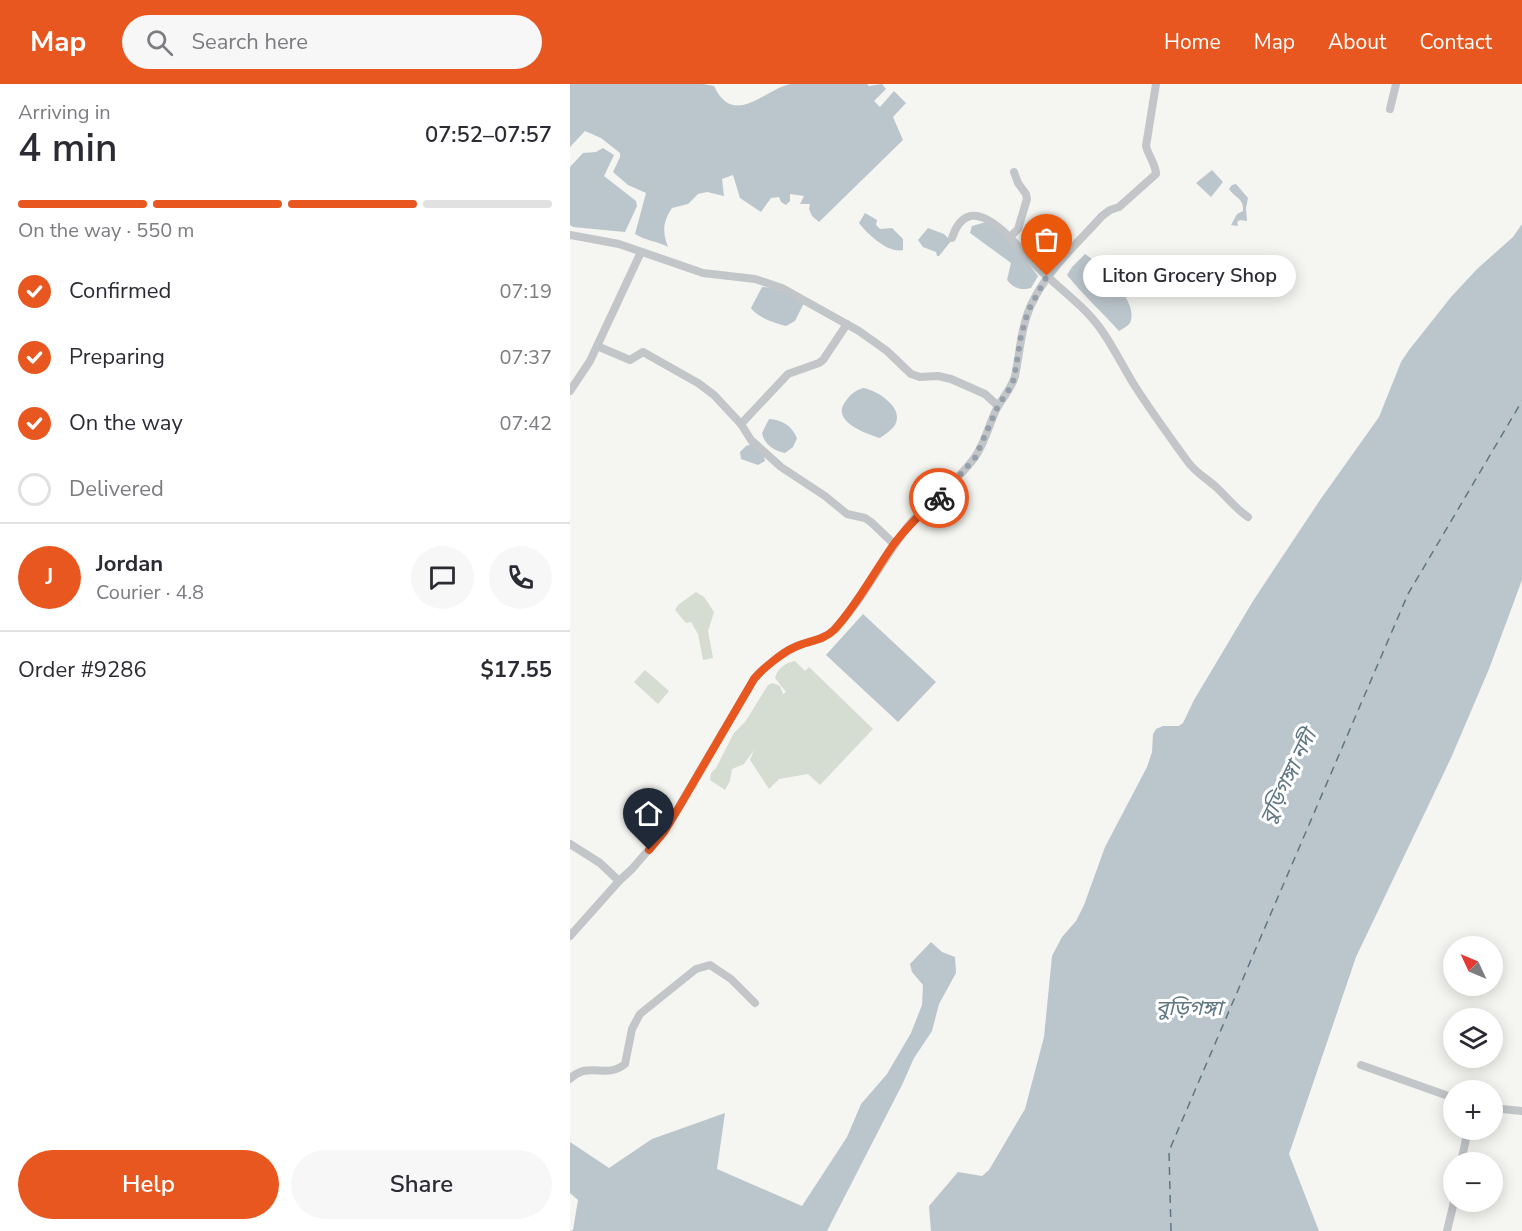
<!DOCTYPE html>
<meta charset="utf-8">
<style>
:root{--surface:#fff;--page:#f7f7f7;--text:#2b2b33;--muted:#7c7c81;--line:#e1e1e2;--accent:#e7571f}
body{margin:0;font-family:"Nunito Sans","Noto Sans Bengali",sans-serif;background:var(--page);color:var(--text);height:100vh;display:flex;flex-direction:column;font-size:22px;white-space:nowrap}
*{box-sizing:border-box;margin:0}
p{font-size:20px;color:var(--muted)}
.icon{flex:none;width:33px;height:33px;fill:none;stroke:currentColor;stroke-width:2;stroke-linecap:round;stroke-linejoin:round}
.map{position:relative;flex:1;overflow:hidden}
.panel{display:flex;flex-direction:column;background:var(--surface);width:570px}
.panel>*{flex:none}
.needle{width:39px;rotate:314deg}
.tools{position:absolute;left:873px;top:852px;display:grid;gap:12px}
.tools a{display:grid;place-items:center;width:60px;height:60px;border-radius:50%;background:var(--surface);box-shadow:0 3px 15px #0003;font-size:30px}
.pin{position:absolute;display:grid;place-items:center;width:51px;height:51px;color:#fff;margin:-62px -26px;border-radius:50% 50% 50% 0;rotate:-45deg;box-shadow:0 0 6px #0007}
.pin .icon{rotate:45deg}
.courier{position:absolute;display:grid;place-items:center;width:60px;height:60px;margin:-30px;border:4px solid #e7571f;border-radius:50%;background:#fff;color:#222;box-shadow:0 2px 8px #0007}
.bubble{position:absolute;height:42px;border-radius:21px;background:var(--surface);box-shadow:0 3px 15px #0003;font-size:20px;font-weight:600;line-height:42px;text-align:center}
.headline em{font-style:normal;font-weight:600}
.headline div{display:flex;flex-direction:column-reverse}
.headline{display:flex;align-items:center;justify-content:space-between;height:102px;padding:0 18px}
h1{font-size:39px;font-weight:600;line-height:45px}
.bar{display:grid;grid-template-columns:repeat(4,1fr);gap:9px 6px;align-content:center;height:72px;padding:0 18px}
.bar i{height:8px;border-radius:4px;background:var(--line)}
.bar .active{background:var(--accent)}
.bar p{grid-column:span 4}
.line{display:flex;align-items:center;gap:15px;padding:0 18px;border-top:2px solid var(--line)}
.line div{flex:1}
.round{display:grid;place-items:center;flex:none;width:63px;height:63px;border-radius:32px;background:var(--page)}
ol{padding:0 18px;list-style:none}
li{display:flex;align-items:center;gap:18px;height:66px}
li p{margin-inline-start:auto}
li .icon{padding:6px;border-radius:50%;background:var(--accent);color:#fff;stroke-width:4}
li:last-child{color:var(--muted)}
li i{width:33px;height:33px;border:3px solid var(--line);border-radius:50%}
.cta{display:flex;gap:12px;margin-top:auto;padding:12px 18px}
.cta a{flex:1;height:69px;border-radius:36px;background:var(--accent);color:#fff;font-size:24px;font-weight:600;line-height:69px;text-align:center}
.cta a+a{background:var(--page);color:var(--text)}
header{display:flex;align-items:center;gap:36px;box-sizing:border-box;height:84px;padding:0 30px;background:var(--accent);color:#fff}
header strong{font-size:28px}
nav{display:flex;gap:33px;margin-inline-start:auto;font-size:21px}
.search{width:420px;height:54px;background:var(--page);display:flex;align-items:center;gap:15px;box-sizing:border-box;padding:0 21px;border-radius:33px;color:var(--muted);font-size:22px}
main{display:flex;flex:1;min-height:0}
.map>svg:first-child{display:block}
.green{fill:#d5dcd2}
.water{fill:#bbc6cc}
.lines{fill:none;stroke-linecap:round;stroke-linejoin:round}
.ferry{stroke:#5f7680;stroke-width:1.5;stroke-dasharray:8 6;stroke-linecap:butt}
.minor{stroke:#c2c6c9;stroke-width:8}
.done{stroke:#96a0aa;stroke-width:6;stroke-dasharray:0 10.8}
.route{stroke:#e7571f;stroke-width:8}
.labels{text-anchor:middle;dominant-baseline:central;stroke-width:6;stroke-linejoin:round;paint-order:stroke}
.water-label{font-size:21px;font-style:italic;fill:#5f7680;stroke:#fff}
</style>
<header>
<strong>Map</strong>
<div class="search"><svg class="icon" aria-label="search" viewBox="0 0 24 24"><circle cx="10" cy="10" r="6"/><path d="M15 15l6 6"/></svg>Search here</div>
<nav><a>Home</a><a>Map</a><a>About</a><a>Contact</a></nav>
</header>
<main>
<section class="panel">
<div class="headline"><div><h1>4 min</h1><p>Arriving in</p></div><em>07:52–07:57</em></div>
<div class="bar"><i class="active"></i><i class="active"></i><i class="active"></i><i></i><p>On the way · 550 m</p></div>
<ol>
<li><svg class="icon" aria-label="check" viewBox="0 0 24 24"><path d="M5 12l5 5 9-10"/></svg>Confirmed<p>07:19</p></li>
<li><svg class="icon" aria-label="check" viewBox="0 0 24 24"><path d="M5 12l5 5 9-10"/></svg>Preparing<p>07:37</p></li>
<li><svg class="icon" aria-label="check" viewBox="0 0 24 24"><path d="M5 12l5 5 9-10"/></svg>On the way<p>07:42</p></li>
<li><i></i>Delivered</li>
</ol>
<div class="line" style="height:108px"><b class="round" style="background:var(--accent);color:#fff">J</b><div><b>Jordan</b><p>Courier · 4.8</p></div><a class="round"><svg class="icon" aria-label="chat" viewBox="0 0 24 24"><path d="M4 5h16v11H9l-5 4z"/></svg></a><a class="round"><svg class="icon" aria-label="phone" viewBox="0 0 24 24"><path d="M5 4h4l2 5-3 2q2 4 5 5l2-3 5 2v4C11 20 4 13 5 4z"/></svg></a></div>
<div class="line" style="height:78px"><div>Order #9286</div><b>$17.55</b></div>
<div class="cta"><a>Help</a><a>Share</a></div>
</section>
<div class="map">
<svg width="952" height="1147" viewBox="0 0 952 1147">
<rect width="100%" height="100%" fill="#f5f5f1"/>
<g class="green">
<polygon points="126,508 134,513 144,528 138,547 143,574 133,576 128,550 121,538 116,539 105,526 108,521"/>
<path d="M 225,577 L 235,587 L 239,583 L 303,645 L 250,701 L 238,690 L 209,695 L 199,705 L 180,676 L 184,666 L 174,680 L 162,685 L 160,697 L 155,706 L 140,696 L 141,689 L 146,684 L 164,649 L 175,638 L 198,601 L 203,599 L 210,602 L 213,610 L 216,608 L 205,594 C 207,585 216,578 225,577 Z"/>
<polygon points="75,586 99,607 88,620 64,598"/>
</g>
<g class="water">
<path d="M 0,0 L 133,0 L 144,2 C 164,45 196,4 221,0 C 244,0 273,0 297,0 L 299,2 L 312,0 L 316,5 L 304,17 L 310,23 L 324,7 L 336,19 L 323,33 L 333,56 L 249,138 L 242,132 L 239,125 L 240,120 L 230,120 L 234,112 L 220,110 L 220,117 L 216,121 L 211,118 L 209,113 L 201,114 L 191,128 L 170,114 L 163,91 L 152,95 L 154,112 L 137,108 L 128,110 L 118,120 L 102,124 C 93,138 92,147 98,163 C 87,157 76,157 65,150 L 76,109 L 58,101 L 43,88 L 50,73 L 50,69 L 31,54 L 15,47 L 0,63 Z"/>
<polygon points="33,64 44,71 34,92 66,117 67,122 55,148 3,143 0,141 0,83 13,69 26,68"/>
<polygon points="642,86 653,98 641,113 626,99"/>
<path d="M 666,100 L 678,114 L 676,124 L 677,137 L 670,136 L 667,138 L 668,142 L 661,141 L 667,130 L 673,127 C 674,114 665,114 659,105 L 662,101 Z"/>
<path d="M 295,129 L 307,136 L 306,141 L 310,145 L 322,144 L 333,155 L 333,166 C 319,170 297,150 289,139 Z"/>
<path d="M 416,138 C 438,149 453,173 468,192 L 461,204 C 451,207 443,204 437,196 L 441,179 L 400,149 L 402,142 Z"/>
<polygon points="952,140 952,496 919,585 881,674 786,873 719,1070 749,1147 361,1147 359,1122 388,1088 412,1092 419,1086 455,1025 474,953 482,872 492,853 506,837 514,821 535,763 577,683 582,668 583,650 586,645 593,642 609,642 613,639 624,616 683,517 750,416 809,333 831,278 839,266 881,213 907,185 943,153"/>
<polygon points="358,144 374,150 381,157 369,172 367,172 366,168 353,163 348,156"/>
<path d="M 515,170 C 529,179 571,219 560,239 C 558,242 552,245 549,247 C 532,228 513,211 497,191 L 502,183 Z"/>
<path d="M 192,203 L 209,204 L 234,219 L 225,237 L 216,242 C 205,239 188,234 181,224 Z"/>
<path d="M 293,304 C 307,306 335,324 325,341 C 322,346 314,351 310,354 C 296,350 261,337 275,318 C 281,310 284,307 293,304 Z"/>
<path d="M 199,335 C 212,336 221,341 227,354 L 223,363 L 215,369 C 204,367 194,360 192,349 Z"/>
<polygon points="184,359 194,372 195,377 188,381 171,375 170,368 176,362"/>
<polygon points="293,530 366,598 328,638 256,571"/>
<polygon points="361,858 372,868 385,873 386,889 369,920 362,947 344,974 332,1001 257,1147 0,1147 3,1146 8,1116 0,1109 0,1058 39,1084 82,1055 155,1029 147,1085 232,1122 277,1053 291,1020 317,990 341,949 352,921 353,901 342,888 340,880"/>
</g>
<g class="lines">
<polyline class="ferry" points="601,1147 599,1067 838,510 952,317"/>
<g class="minor">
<polyline points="820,25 826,0"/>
<polyline points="0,151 49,160 133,189 185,195 212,204 289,247 317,267 341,290 350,293 368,292 381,295 415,310 428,322"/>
<polyline points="440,153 448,145 457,115 456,110 448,99 444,88"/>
<path d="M 382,154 C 401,97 450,166 468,184 C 489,204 513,221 530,244 C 543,262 552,281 563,299 C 580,326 599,352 618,378 C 625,388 636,394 645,402 C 656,412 666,425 678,433"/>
<polyline points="277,240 253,276 249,279 218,290 171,340 181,356 211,383 255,412 277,430 295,434 301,438 324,460"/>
<polyline points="27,262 60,276 73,268 128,299 144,311 171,340"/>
<polyline points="0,307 20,277 71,168"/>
<polyline points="0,760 30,779 49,797 0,852"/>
<path d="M 49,797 L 62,785 L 94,748 L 184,595 C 191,586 212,569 222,564 C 236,557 253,557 264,546 C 292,517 313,475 338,442 C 358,417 386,400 405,373 C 415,359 419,340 427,324 C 433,313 442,304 445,292 C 450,268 451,243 461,221 C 477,186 507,160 532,132 L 540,126 L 549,123 L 586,90 C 586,81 578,71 576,62 L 586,0"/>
<polyline points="791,981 884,1014"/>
<path d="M 0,995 C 19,976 35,996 55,980 L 62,945 L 70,930 L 126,885 L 140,881 L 161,895 L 185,919"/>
<polyline points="922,1024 952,1027"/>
<polyline points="891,1078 898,1046"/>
<polyline points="877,1147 884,1118"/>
</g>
</g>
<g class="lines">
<polyline class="done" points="369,414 405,374 428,322 440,304 444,295 451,252 458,227 477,192"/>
<path class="route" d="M 79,766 L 94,748 L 108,725 L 184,595 C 191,586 212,569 223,564 C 236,557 253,557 264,546 C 288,520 304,488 324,460 C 337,443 352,428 369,414"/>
</g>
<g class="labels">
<g class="water-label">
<text transform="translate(718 693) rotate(-64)">বুড়িগঙ্গা নদী</text>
<text x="619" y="924">বুড়িগঙ্গা</text>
</g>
</g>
</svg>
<div class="tools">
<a><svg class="needle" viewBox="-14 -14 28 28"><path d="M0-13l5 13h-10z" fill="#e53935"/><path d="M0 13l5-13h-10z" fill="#7c7c81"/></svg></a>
<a><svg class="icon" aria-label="layers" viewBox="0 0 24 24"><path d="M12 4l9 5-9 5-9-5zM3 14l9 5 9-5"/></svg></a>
<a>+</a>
<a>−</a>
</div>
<div class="pin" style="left:477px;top:192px;background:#ea580c"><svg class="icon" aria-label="bag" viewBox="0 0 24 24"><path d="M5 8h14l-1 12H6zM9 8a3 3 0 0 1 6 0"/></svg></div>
<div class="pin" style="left:79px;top:766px;background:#1f2937"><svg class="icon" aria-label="home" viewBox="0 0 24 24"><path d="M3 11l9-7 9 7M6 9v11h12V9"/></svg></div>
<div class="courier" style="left:369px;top:414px"><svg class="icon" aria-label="bike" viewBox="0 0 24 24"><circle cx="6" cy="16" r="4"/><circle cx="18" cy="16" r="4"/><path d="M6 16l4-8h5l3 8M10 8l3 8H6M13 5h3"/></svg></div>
<div class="bubble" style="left:513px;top:171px;width:213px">Liton Grocery Shop</div>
</div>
</main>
